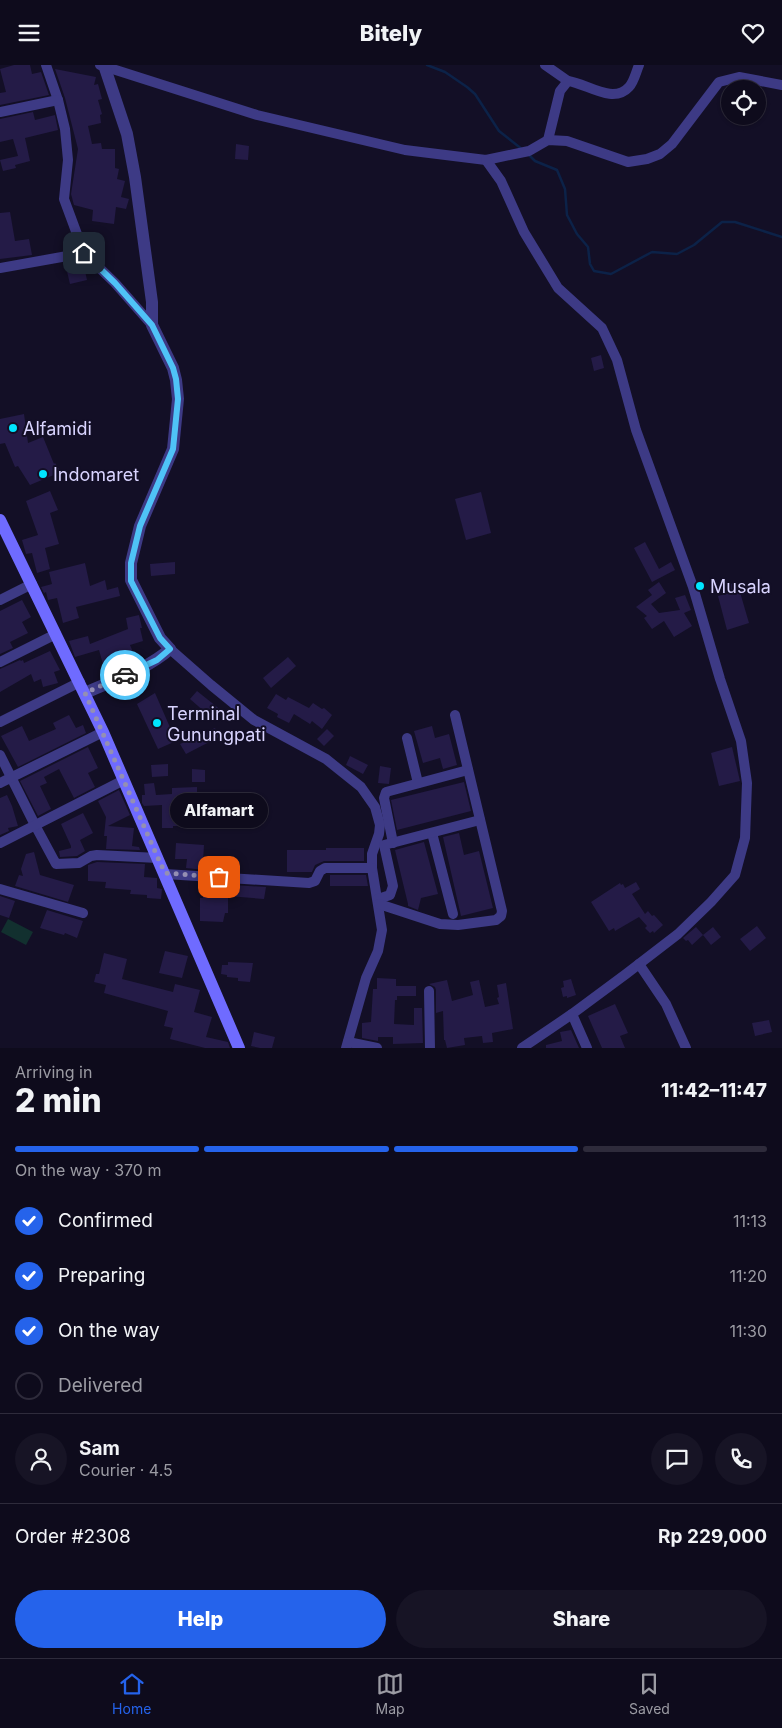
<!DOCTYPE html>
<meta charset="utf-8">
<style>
:root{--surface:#0e0b1c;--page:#171425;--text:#f1f3f6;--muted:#9b9ba3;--line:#2e2b3b;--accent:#2563eb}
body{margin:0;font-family:Inter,sans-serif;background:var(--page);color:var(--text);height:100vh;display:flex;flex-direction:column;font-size:19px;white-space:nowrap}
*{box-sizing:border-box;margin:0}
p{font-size:16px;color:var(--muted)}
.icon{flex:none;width:28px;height:28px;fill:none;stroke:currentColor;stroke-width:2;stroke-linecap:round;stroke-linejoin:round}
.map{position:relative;height:983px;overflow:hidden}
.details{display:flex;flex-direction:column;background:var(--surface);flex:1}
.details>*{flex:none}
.fabs{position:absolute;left:721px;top:15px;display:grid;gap:10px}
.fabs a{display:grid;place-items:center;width:45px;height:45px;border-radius:50%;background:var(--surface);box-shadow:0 1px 4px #0004,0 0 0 1px var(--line);font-size:25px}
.pin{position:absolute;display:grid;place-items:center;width:42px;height:42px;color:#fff;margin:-21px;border-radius:10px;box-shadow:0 2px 8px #0006}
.courier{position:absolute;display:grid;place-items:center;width:50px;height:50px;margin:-25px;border:4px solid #4fc3f7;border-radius:50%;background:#fff;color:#222;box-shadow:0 1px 6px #0007}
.bubble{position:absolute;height:35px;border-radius:18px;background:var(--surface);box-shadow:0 1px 4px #0004,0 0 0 1px var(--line);font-size:16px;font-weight:800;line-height:35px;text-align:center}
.overview em{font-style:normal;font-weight:800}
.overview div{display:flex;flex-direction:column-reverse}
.overview{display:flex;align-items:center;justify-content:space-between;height:85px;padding:0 15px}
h1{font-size:32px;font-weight:800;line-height:38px}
.bar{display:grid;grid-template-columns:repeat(4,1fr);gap:8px 5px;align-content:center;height:60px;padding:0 15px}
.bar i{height:6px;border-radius:4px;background:var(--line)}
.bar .active{background:var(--accent)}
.bar p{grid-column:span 4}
.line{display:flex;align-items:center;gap:12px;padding:0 15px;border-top:1px solid var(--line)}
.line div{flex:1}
.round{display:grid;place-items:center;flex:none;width:52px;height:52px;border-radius:26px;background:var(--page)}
ol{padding:0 15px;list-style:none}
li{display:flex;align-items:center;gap:15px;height:55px}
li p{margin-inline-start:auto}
li .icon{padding:5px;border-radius:50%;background:var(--accent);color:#fff;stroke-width:4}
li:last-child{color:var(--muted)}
li i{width:28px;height:28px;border:2px solid var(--line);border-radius:50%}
.action{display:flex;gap:10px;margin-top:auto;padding:10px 15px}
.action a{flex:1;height:58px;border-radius:30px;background:var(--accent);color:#fff;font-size:20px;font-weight:800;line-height:58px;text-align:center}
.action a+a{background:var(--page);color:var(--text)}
header{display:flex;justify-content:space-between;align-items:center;height:65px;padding:0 15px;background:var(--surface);font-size:22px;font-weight:800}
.tab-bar{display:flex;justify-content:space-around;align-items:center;height:70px;border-top:1px solid var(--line);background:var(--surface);font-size:14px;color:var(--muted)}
.tab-bar a{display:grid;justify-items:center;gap:2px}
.tab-bar .active{color:var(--accent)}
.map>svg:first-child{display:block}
.grass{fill:#12302f}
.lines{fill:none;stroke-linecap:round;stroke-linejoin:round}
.stream{stroke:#0c2248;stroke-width:2.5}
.building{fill:#241b47}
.minor{stroke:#3d3a85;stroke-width:10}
.tertiary{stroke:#3d3a85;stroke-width:12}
.secondary{stroke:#6f6bff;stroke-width:12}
.done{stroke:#948fb3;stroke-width:5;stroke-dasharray:0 9}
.route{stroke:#4fc3f7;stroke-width:6}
.poi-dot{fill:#00e5ff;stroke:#130f26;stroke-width:2}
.labels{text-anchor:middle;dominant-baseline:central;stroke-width:4;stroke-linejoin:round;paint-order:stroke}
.poi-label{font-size:18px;fill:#d9d4ff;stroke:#130f26;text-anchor:start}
</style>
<header><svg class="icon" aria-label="menu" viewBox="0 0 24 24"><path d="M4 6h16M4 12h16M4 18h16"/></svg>Bitely<svg class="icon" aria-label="heart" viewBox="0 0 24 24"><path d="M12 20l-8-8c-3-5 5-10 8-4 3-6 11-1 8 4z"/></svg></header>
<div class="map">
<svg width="782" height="983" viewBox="0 0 782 983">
<rect width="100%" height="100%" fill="#130f26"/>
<polygon class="grass" points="8,854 33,867 26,880 1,867"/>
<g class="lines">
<g class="stream">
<polyline points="427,0 445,7 467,22 475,29 499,66 523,85"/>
<polyline points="529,90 535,96 557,105 565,124 567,150 577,169 588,182 590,199 594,206 611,209 652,187 677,189 694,180 722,157 735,157 782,172"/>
</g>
</g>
<g class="building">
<polygon points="14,0 30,0 32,9 41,7 49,30 0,40 0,28 6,27 0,4"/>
<polygon points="55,4 96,12 94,20 98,19 102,34 98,35 102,49 100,50 101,58 88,61 92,79 101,78 102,84 115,84 115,103 119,104 117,114 125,116 121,132 129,134 126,144 116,142 114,159 92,156 93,145 74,140 71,129 78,84 65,33"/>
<polygon points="33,47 35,55 55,50 58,65 25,73 30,96 15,100 16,103 3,106 0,95 18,91 13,74 0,77 0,54"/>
<polygon points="236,79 249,81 248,95 235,94"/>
<polygon points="10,147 15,176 29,174 32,190 0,194 0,148"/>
<polygon points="83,197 87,215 70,219 66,202"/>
<polygon points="601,290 604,303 594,306 591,293"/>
<polygon points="24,349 28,378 43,372 54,399 55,398 61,407 30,420 18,401 15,402 5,378 0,379 0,354"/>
<polygon points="50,426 58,445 50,448 59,479 45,483 50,504 37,508 32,488 26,489 22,475 38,470 26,436"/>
<polygon points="481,427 491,468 466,475 455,434"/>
<polygon points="645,477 659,504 671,497 675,505 652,517 634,483"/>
<polygon points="175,497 175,509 151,511 150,499"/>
<polygon points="85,498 90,521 105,515 107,525 118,522 120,531 76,542 79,553 63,558 57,533 48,535 46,527 44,528 41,522 52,519 49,507"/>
<polygon points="659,517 666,528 651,539 659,548 680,545 675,533 685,530 691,545 684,548 692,561 674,572 664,556 652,564 644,553 647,551 636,542 652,530 648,525"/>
<polygon points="737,517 749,558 727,565 718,531 729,528 727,520"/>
<polygon points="22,535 31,552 22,557 28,568 10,577 13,583 0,589 0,546"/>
<polygon points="139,550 142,563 140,563 143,576 130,580 133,587 129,588 132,599 106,610 99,585 75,592 69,576 88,571 90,579 128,564 126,553"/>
<polygon points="50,586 60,605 54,607 58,618 43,622 41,614 34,617 31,609 0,627 0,604 20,595 21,596 23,595 24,598"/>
<polygon points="288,592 296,601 271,623 263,613"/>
<polygon points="197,626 222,646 214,655 190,634"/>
<polygon points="155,628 176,676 158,684 137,639"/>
<polygon points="276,629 286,635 288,632 309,643 313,638 322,644 324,643 332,650 322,664 312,656 310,659 294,649 289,658 277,652 278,649 267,643"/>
<polygon points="69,650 76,663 83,660 86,668 18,702 1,671 22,661 29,676 56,664 53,658"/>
<polygon points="432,661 435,673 449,669 457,700 443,704 440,693 423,698 414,666"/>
<polygon points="215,663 219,672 186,689 180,679"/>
<polygon points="327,664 334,671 324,681 317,674"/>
<polygon points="88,682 98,703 88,708 95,722 74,733 59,704 44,712 47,718 40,721 51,744 38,751 20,716"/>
<polygon points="732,682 740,716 719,721 711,688"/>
<polygon points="350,691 368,700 363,709 346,700"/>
<polygon points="168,699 168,711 152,712 151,700"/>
<polygon points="380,701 391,703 389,719 378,718"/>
<polygon points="192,704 205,705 205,717 192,717"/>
<polygon points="464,717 471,746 397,765 391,735"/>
<polygon points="154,718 156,730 172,729 172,723 197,722 197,736 211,735 212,748 190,749 190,761 173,761 173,763 162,763 162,740 144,741 142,738 142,730 145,730 144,719"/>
<polygon points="119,725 130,750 108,761 134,763 132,781 139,782 140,785 106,784 107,771 104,771 106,752 98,736"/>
<polygon points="7,730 12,741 18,761 8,763 9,766 0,770 0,733"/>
<polygon points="83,748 93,768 80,775 85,786 77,791 60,792 59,786 71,783 71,781 61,759"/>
<polygon points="459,768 464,790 479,786 493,843 461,851 443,772"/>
<polygon points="424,777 438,829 421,833 418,845 408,841 408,839 395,785"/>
<polygon points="176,778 204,780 203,797 205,797 205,805 186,803 187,794 175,794"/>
<polygon points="326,783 364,783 364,796 324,796 315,800 312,807 287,807 287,785 326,785"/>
<polygon points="34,787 40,810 74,820 68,837 15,821 19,810 23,811 21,804 26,789"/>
<polygon points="97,797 145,799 144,812 157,813 157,823 162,824 161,834 147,833 147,830 130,829 131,825 105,823 106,817 88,816 88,800"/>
<polygon points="330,810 366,810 368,821 330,821"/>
<polygon points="636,817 640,824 632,829 645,849 648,846 652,851 654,850 663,860 654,868 653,866 650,868 645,863 647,861 639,852 615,866 614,863 609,866 591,837 620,818 621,820 623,819 625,823"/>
<polygon points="201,818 266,822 264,834 228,831 228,848 225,848 223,857 200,856 200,833 203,833"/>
<polygon points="0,831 15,836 9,853 0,850"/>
<polygon points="47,845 83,856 77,873 65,868 64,870 40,863"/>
<polygon points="757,861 766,873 750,886 740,874"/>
<polygon points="696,862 703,870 692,880 688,875 686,876 683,873"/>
<polygon points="713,862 721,872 711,880 703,870"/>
<polygon points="165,886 188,891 182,913 159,908"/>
<polygon points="104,888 127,894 122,914 173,927 175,919 200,925 194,947 212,952 206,972 228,977 230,983 205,983 170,974 173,963 164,961 168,946 104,928 106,920 94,917 96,909 99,909"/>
<polygon points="228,897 253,898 250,917 238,916 238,913 227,912 227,910 221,909 222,900 228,900"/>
<polygon points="377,913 396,914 396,921 416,921 416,931 397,931 397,935 395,935 394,959 414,960 414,943 422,943 423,978 393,979 393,972 378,972 378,976 362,973 362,958 371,957 373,924 377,924"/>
<polygon points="571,914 576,930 567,933 567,931 563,932 561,923 564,922 563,916"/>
<polygon points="447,915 452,936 473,930 470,917 479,915 485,942 499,939 497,933 499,932 497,920 506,918 513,964 492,968 493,977 483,978 482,971 464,973 465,980 447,983 445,975 444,975 443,946 436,948 436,925 435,922 429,919"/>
<polygon points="615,939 628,968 620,971 625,983 602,983 588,951"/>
<polygon points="769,955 772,967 755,971 752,958"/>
<polygon points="571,965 579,983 546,983 546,980 562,976 560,967"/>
<polygon points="254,967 275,972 272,983 260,983 251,981"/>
</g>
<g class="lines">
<g class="minor">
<polyline points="46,0 58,35 65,64 68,95 64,134 84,188 115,218 152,260"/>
<polyline points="100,0 257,50 405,85 486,95 529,86 548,75 567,76 628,97 647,94 660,89 672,79 719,17 739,12 782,20"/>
<polyline points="545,0 568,16"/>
<polyline points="0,47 58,35"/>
<path d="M 548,75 L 560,26 L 568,16 C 586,18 613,40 629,22 C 634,17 636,7 639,0"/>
<polyline points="486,95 501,116 524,167 558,223 602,263 617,295 636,365 693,522 720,614 741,676 747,718 745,773 735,810 711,837 678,869 626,909 572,949 522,983"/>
<polyline points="0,203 84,188"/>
<polyline points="0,535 32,519"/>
<polyline points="170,584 211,620 254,655 326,694 361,722 375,742 380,760 379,769 372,789 372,803 382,865 378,886 366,913 346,983"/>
<polyline points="0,597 56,569"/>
<polyline points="0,657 80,617"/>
<polyline points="407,673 418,718"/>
<polyline points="0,690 35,760 56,799 79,798 91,791 97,790 158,793"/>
<polyline points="0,718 103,667"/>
<polyline points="432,768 453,849"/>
<polyline points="0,778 124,715"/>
<polyline points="393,778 384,733 386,727 468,705"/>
<polyline points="165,809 309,818 315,816 320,806 325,803 372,803"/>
<polyline points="0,824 83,848"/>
<polyline points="378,834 390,830 393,821 384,780 480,755"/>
<polyline points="379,839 440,859 458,860 496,855 501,851 502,846 455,650"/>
<polyline points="639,899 666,939 686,983"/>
<polyline points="429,926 430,983"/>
<polyline points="572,949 587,983"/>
<polyline points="348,977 377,983"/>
</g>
<path class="tertiary" d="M 85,628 C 114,615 146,605 170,584 L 160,573 L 131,515 L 131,498 L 140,461 L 173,384 L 178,334 L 176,315 L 173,303 L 152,260 L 152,237 L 135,112 L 127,69 L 104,0"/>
<polyline class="secondary" points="0,455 103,667 239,983"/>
</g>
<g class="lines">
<polyline class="done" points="125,610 85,628 158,793 165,808 219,812"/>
<polyline class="route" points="84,188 115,218 152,260 173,303 176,314 178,334 173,384 140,461 131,498 131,516 160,573 170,584 157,595 125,610"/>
</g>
<g class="poi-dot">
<circle cx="13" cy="363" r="5"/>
<circle cx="43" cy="409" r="5"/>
<circle cx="700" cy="521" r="5"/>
<circle cx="157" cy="658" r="5"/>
</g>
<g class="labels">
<g class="poi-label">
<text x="23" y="363">Alfamidi</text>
<text x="53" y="409">Indomaret</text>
<text x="710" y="521">Musala</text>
<text x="167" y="648">Terminal<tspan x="167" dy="21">Gunungpati</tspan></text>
</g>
</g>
</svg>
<div class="fabs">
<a><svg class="icon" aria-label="locate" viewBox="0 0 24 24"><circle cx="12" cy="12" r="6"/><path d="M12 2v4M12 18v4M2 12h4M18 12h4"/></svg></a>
</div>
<div class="pin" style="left:219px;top:812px;background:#ea580c"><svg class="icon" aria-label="bag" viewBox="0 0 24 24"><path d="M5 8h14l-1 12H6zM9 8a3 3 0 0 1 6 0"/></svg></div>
<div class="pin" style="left:84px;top:188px;background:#1f2937"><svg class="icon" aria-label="home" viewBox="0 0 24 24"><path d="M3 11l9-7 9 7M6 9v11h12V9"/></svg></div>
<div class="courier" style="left:125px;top:610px"><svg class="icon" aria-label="car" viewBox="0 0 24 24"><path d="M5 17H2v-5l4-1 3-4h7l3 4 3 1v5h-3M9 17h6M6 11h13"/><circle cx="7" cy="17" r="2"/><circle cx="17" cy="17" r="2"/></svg></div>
<div class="bubble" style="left:170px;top:728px;width:98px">Alfamart</div>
</div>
<section class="details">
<div class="overview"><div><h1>2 min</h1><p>Arriving in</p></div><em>11:42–11:47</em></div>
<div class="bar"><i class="active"></i><i class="active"></i><i class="active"></i><i></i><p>On the way · 370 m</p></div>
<ol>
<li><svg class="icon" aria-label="check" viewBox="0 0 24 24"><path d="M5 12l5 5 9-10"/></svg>Confirmed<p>11:13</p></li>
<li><svg class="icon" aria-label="check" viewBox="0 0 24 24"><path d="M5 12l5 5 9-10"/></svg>Preparing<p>11:20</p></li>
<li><svg class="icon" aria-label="check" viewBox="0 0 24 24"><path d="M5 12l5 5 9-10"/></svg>On the way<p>11:30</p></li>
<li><i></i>Delivered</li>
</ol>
<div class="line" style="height:90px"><a class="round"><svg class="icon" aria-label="person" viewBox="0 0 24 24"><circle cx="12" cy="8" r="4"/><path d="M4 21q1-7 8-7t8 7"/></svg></a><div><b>Sam</b><p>Courier · 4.5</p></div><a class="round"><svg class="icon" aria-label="chat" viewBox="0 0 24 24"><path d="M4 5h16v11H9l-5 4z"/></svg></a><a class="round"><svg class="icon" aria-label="phone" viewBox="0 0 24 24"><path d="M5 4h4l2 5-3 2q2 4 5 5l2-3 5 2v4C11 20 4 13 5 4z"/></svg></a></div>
<div class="line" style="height:65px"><div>Order #2308</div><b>Rp 229,000</b></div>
<div class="action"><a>Help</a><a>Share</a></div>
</section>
<nav class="tab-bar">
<a class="active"><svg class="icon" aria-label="home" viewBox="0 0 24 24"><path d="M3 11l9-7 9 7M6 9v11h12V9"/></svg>Home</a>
<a><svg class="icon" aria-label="map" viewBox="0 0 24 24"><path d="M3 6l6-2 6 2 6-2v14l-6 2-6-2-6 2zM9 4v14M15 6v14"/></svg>Map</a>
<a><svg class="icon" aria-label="saved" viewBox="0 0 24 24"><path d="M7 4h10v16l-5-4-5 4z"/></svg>Saved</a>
</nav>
